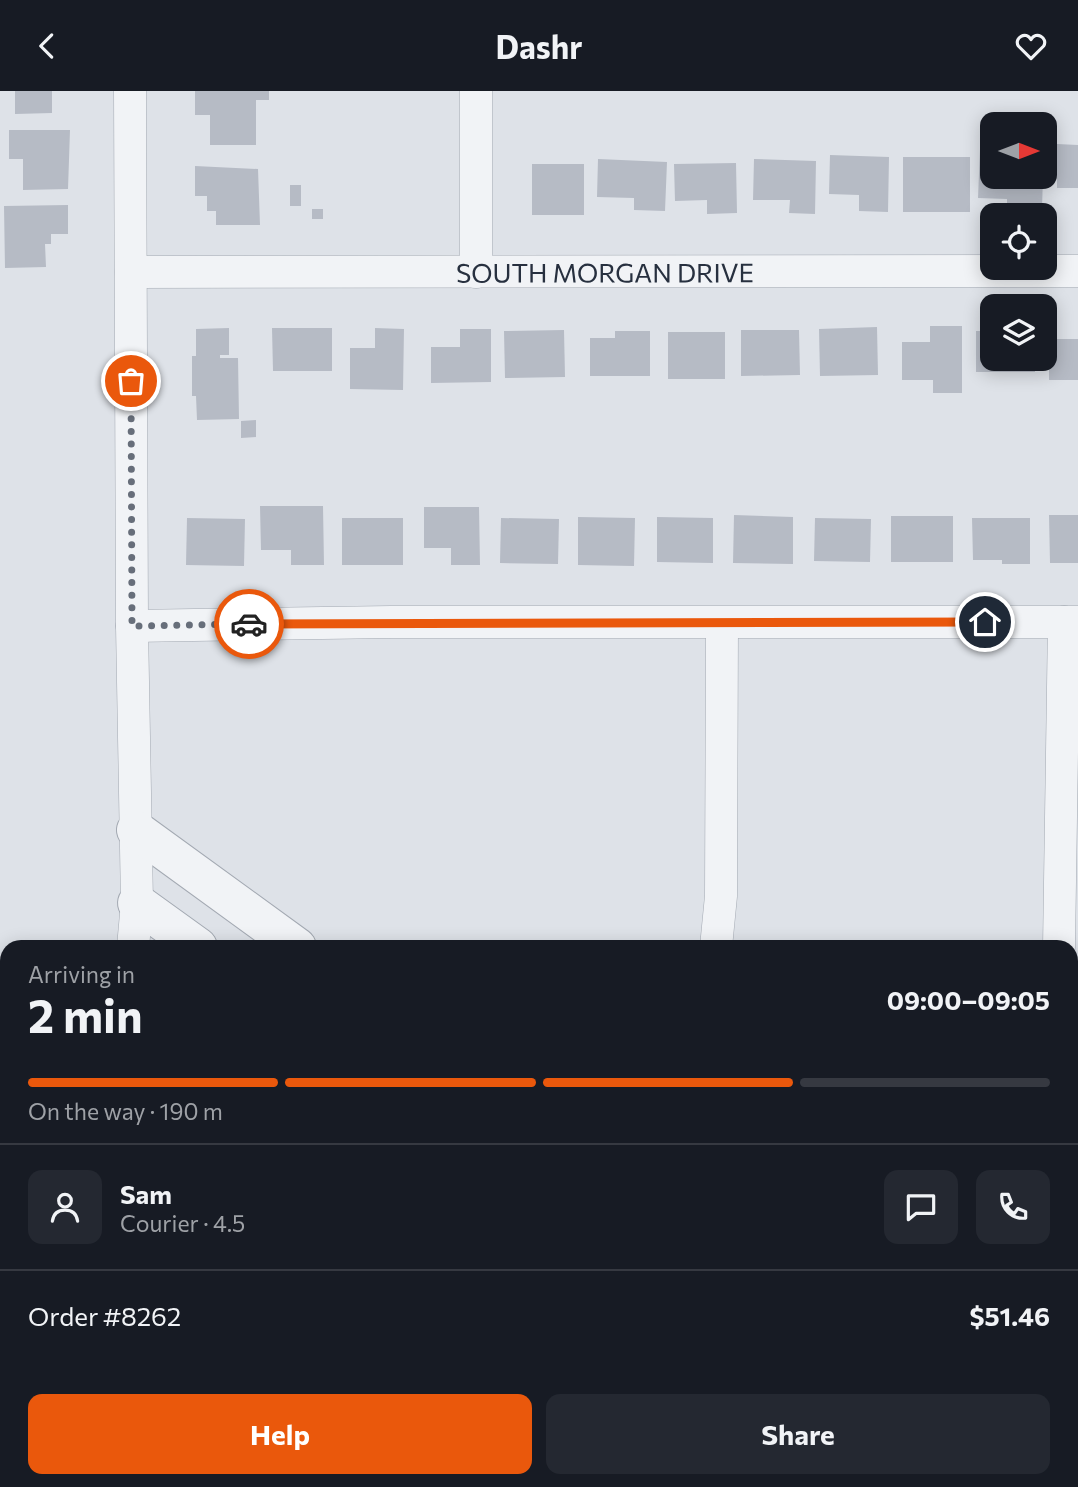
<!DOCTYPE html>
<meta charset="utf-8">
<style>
:root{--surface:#171b24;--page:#242831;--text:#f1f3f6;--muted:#9ea1a6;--line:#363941;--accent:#ea580c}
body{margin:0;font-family:Commissioner,sans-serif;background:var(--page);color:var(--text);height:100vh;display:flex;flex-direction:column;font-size:26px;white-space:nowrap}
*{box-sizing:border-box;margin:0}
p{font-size:23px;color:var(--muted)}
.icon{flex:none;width:38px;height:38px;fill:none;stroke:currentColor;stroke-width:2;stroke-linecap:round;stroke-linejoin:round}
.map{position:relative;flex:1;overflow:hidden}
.drawer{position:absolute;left:0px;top:849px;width:1078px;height:548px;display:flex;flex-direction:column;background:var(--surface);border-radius:21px 21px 0 0;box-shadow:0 4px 18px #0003}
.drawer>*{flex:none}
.needle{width:46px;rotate:90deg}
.fabs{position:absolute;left:980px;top:21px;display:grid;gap:14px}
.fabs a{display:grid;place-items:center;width:77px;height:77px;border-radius:14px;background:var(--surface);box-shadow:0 4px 18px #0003;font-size:35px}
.pin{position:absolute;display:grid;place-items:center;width:60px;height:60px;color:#fff;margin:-30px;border:4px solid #fff;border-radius:50%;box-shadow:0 2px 7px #0007}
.courier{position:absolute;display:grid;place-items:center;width:70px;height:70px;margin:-35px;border:5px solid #ea580c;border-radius:50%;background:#fff;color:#222;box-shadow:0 2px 9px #0007}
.headline em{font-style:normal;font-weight:700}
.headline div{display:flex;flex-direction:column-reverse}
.headline{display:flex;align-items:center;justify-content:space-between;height:119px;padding:0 28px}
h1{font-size:46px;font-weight:700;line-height:52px}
.bar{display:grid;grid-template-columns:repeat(4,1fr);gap:10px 7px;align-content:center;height:84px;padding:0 28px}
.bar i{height:9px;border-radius:5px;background:var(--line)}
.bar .selected{background:var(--accent)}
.bar p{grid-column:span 4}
.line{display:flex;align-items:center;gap:18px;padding:0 28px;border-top:2px solid var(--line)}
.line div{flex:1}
.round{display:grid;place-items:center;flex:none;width:74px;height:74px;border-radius:14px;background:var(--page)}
.action{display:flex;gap:14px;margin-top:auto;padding:14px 28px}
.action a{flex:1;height:80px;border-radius:14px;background:var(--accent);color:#fff;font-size:28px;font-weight:700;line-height:80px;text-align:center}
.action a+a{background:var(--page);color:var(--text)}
header{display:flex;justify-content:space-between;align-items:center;height:91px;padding:0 28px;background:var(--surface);font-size:32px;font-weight:700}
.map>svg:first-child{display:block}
.building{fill:#b6bbc5}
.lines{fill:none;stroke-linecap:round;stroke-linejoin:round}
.minor-casing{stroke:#a3a9b2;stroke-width:33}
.tertiary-casing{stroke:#a3a9b2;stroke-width:40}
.minor{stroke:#f1f3f6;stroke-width:32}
.tertiary{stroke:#f1f3f6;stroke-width:38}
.done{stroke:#676e7a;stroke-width:7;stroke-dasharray:0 12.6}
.route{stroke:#ea580c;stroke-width:9}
.labels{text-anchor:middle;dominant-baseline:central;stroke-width:7;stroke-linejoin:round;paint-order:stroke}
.street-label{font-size:26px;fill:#27303f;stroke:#eef1f6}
</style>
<header><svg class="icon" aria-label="back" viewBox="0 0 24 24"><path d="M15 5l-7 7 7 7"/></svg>Dashr<svg class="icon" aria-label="heart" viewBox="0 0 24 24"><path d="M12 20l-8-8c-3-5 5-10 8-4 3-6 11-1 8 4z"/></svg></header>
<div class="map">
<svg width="1078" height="1396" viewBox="0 0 1078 1396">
<rect width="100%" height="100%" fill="#dee2e8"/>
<g class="building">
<polygon points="15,0 52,0 52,22 15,23"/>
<polygon points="195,0 269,0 269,9 256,9 256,54 210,54 210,24 195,24"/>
<polygon points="9,39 70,39 68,98 23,99 23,68 9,68"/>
<polygon points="1057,53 1078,54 1078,97 1057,97"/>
<polygon points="980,58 992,59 992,86 1043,86 1042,117 1007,116 1007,108 978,107"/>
<polygon points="830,64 889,66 888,121 859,120 859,104 829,103"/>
<rect x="903" y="66" width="67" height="55"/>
<polygon points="598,68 667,71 665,120 634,119 634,107 597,106"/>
<polygon points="754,68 816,70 815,123 789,122 790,109 753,109"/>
<polygon points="736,72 737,122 707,123 707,109 675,110 674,73"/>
<rect x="532" y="73" width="52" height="51"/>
<polygon points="195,75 258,78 260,134 216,134 216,120 207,120 207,105 195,105"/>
<rect x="290" y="94" width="11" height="21"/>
<polygon points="68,114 68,143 51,143 51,153 45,153 46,176 5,177 4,115"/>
<rect x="312" y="118" width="11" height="10"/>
<polygon points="930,235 962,235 962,302 933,302 933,289 902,289 902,251 930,251"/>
<polygon points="877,236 878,284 820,285 819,238"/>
<polygon points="229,237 229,264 220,264 220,267 238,267 239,328 197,329 196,305 192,305 192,265 196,265 196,238"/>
<polygon points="272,237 332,237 332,280 273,280"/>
<polygon points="375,237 404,238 403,299 350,298 350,257 375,257"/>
<polygon points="460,238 491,238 491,291 431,292 431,256 460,256"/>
<polygon points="564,239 565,286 505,287 504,240"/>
<polygon points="741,239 799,239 800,284 741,285"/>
<polygon points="615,240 650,240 650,285 590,285 590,247 615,247"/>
<polygon points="976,240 992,240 992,268 1035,268 1035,281 976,281"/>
<rect x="668" y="241" width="57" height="47"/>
<rect x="1049" y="248" width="29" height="41"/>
<polygon points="256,329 256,346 241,347 241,330"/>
<polygon points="260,415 323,415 324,474 291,474 291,459 261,459"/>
<polygon points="424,416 479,416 480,474 451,474 451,457 424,457"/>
<polygon points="734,424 793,426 793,473 733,472"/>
<polygon points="1049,424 1078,424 1078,472 1050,472"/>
<rect x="891" y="425" width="62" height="46"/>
<polygon points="578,426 635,427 634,475 578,474"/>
<polygon points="657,426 713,427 713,472 657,471"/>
<polygon points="187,427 245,428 244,475 186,474"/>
<rect x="342" y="427" width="61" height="47"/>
<polygon points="501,427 559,428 558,473 500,472"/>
<polygon points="815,427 871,428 870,471 814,470"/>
<polygon points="972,427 1030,427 1030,473 1002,473 1002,469 973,469"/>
</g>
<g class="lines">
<defs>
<g id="minor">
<polyline points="130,0 132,535 137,812 133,856"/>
<path id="s1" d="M 131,181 L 1078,180"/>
<polyline points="476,181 476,0"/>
<polyline points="132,535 391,531 1078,531"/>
<polyline points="716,856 721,805 722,533"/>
<polyline points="1059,856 1064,531"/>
<polyline points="367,1390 376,1396"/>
<polyline points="779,1396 783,1390"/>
</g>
<g id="tertiary">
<polyline points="136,739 297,856"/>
<polyline points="137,812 198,856"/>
<polyline points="940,1390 949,1396"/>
<polyline points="1031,1390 1040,1396"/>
</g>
</defs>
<use href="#minor" class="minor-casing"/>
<use href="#tertiary" class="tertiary-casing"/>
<use href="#minor" class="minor"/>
<use href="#tertiary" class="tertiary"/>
</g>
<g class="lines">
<polyline class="done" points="131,290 132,535 249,533"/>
<polyline class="route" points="249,533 985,531"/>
</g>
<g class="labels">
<g class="street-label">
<text stroke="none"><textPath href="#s1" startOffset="474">SOUTH MORGAN DRIVE</textPath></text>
</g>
</g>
</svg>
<div class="fabs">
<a><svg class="needle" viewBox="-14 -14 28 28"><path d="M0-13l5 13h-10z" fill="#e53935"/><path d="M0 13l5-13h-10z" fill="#9ea1a6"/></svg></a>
<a><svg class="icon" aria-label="locate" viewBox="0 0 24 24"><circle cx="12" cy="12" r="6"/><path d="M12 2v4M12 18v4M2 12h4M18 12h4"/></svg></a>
<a><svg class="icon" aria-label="layers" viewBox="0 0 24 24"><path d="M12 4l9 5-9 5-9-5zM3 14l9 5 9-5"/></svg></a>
</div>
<div class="pin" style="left:131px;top:290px;background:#ea580c"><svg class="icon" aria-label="bag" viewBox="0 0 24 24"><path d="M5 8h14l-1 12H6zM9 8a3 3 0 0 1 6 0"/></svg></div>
<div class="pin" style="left:985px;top:531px;background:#1f2937"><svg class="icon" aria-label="home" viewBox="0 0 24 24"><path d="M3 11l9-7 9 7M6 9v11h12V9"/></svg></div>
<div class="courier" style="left:249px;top:533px"><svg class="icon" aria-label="car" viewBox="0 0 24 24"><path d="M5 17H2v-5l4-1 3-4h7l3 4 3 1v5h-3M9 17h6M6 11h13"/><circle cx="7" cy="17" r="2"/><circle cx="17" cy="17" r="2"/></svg></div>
<section class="drawer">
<div class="headline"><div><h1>2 min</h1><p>Arriving in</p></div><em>09:00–09:05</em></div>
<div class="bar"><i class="selected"></i><i class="selected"></i><i class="selected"></i><i></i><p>On the way · 190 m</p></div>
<div class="line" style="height:126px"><a class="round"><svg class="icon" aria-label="person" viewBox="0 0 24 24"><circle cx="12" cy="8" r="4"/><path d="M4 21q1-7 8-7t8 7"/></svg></a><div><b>Sam</b><p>Courier · 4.5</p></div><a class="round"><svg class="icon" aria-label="chat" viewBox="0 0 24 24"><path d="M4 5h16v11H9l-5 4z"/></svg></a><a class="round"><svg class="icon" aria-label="phone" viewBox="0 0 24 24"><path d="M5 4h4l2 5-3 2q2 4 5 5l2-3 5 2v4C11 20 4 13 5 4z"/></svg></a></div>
<div class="line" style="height:91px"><div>Order #8262</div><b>$51.46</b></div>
<div class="action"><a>Help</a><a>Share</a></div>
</section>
</div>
